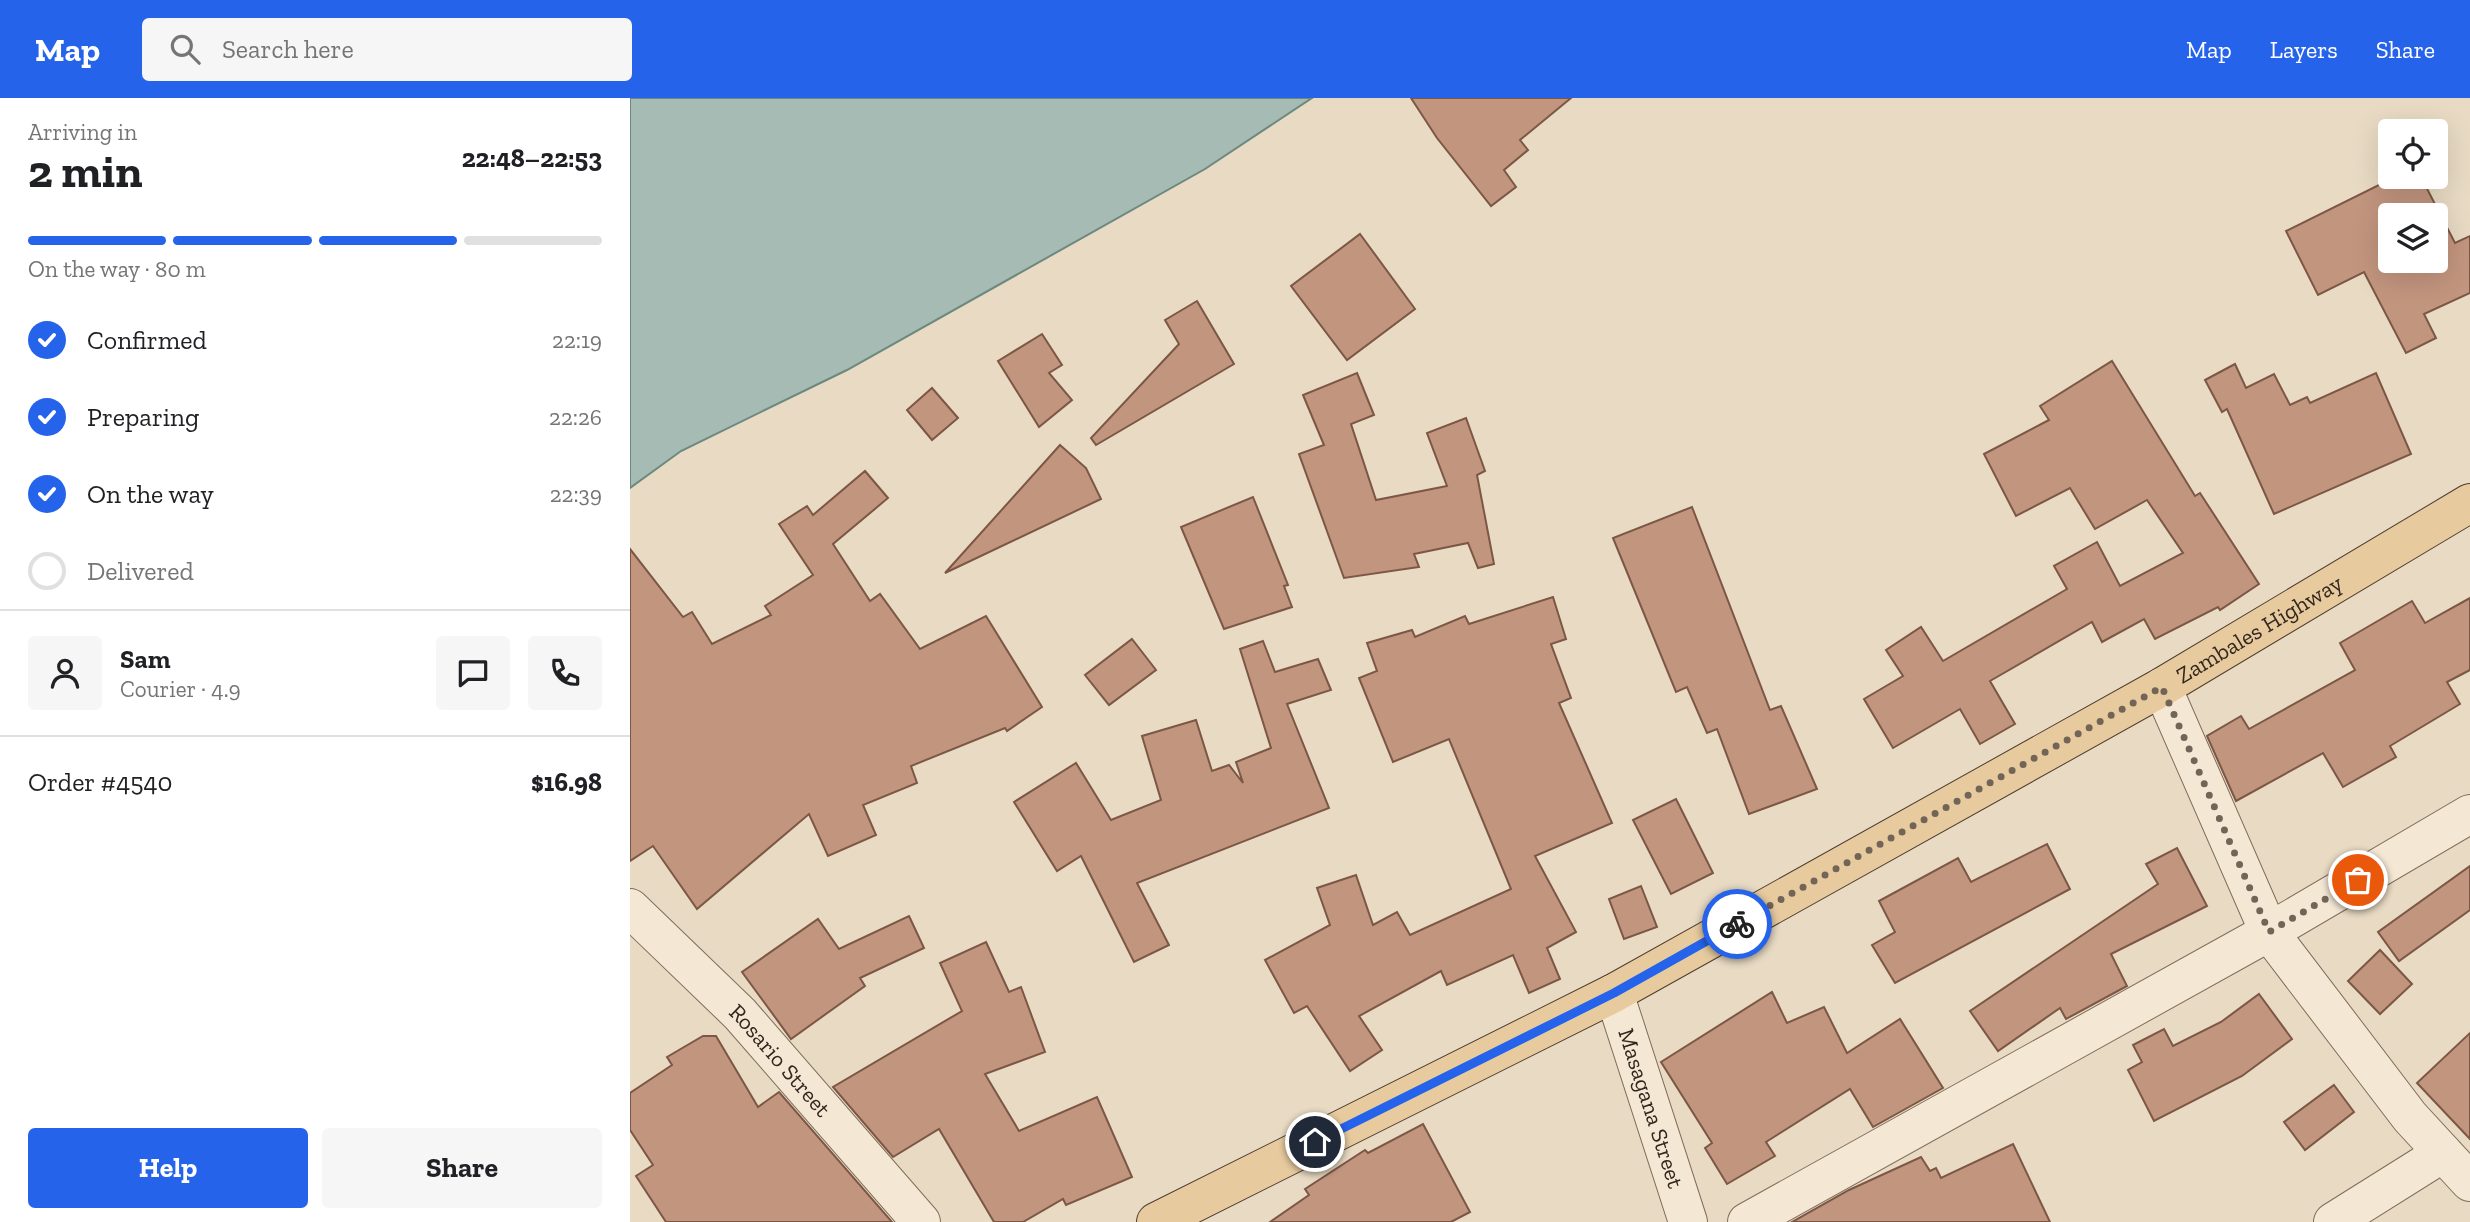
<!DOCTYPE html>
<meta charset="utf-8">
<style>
:root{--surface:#fff;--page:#f6f6f6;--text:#202124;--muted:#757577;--line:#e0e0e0;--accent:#2563eb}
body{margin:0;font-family:"Zilla Slab",serif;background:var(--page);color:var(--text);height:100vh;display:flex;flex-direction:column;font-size:26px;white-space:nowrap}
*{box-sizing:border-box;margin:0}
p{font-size:23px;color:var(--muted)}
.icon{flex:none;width:38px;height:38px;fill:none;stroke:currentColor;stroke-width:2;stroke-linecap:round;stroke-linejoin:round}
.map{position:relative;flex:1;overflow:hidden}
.sheet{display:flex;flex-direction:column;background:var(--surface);width:630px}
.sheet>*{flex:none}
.tools{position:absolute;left:1748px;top:21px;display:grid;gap:14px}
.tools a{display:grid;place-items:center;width:70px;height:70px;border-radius:7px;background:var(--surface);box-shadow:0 7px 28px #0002;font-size:35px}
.pin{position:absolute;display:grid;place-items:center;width:60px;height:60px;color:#fff;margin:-30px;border:4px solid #fff;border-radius:50%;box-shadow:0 2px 7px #0007}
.courier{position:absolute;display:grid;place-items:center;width:70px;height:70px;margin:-35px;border:5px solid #2563eb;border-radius:50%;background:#fff;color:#222;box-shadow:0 2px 9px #0007}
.head em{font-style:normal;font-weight:700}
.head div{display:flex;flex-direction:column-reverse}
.head{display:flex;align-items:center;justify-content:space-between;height:119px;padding:0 28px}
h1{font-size:46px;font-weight:700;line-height:52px}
.bar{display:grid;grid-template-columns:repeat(4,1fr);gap:10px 7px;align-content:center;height:84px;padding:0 28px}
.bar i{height:9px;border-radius:5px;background:var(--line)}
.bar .current{background:var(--accent)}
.bar p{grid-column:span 4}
.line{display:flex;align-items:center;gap:18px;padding:0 28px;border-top:2px solid var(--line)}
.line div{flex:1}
.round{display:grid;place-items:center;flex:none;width:74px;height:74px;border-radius:7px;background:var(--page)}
ol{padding:0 28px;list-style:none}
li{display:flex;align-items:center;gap:21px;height:77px}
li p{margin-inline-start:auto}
li .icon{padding:7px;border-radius:50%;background:var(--accent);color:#fff;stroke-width:4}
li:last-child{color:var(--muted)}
li i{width:38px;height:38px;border:4px solid var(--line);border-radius:50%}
.cta{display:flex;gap:14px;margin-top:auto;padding:14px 28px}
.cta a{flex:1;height:80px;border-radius:7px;background:var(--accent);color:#fff;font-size:28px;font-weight:700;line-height:80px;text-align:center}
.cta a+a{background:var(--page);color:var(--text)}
header{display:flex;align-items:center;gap:42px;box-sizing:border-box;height:98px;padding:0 35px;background:var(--accent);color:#fff}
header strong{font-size:33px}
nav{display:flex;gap:38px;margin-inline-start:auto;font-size:24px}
.search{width:490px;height:63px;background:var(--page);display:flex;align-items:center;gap:18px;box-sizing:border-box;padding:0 24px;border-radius:7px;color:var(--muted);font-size:26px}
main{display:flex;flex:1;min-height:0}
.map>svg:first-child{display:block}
.water{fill:#a5bbb3;stroke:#6d887f;stroke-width:2}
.building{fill:#c2957e;stroke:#7c5745;stroke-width:2;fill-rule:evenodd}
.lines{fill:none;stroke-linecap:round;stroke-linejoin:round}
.minor-casing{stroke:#806c5c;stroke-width:40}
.major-casing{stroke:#4e3c30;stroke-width:40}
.minor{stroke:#f4e8d5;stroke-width:38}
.major{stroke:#e7cb9f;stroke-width:38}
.done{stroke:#726558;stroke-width:7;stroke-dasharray:0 12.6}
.route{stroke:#2563eb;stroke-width:9}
.labels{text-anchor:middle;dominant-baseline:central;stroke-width:5;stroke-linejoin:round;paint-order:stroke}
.street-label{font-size:23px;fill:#32261e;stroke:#f0e5d2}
</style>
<header>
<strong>Map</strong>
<div class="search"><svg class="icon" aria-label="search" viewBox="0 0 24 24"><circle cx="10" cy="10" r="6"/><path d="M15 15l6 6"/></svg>Search here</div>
<nav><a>Map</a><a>Layers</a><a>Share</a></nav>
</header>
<main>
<section class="sheet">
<div class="head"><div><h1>2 min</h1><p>Arriving in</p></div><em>22:48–22:53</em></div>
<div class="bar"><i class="current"></i><i class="current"></i><i class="current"></i><i></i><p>On the way · 80 m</p></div>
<ol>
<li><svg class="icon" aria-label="check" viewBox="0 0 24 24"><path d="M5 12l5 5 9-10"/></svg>Confirmed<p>22:19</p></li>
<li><svg class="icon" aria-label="check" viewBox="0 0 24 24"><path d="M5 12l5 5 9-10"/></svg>Preparing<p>22:26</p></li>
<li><svg class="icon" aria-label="check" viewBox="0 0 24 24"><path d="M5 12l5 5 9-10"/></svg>On the way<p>22:39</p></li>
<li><i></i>Delivered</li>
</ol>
<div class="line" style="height:126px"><a class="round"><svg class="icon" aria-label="person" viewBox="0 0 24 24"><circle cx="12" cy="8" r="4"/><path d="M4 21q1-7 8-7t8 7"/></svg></a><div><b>Sam</b><p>Courier · 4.9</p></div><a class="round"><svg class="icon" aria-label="chat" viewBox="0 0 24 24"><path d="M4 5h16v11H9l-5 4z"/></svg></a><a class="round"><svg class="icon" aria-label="phone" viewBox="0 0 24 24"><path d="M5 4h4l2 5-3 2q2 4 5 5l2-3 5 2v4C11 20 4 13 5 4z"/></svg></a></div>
<div class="line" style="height:91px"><div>Order #4540</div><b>$16.98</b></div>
<div class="cta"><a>Help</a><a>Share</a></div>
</section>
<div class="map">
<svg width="1840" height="1124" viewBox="0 0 1840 1124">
<rect width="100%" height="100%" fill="#e8dac3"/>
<polygon class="water" points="0,0 682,0 575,71 217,272 51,353 0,390"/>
<g class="building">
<polygon points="781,0 941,0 890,42 898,52 874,72 886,89 861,108 807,40"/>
<path d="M 1765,79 L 1791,79 L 1825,145 L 1840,138 L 1840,195 L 1794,216 L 1806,240 L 1776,255 L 1734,174 L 1688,197 L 1656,133 ZM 1760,117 L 1806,117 L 1806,163 L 1760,163 Z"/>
<polygon points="730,136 785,211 717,262 661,188"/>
<polygon points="567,203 604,266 466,347 461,340 549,246 535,222"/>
<polygon points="412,236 432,267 419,275 442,302 409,329 368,263"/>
<polygon points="1482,263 1565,398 1570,395 1629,486 1590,512 1588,509 1525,541 1514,521 1472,544 1462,524 1360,583 1385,626 1350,646 1330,611 1263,650 1234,601 1273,578 1256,552 1291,529 1313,563 1437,491 1424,468 1467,444 1490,488 1553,455 1517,402 1465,431 1440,390 1386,418 1354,356 1419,322 1410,308"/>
<polygon points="1605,266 1616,290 1644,276 1660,307 1677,299 1680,305 1746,275 1781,356 1644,416 1597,311 1592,314 1575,282"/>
<polygon points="727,275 744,317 721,326 746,402 817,388 797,335 836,320 855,373 847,377 864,466 848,470 838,445 784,456 789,469 714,480 669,356 694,347 673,297"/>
<polygon points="302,290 328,320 302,342 277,312"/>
<polygon points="430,347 456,370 471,401 315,475"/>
<polygon points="235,373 258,400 203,446 240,503 250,496 290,551 356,518 412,609 377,633 375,630 281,668 287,685 233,707 246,737 198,758 179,716 67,811 23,748 0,763 0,451 53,519 62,514 82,546 141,517 135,508 183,477 149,426 177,408 183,417"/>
<polygon points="623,399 658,487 654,488 662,509 594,531 551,429"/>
<polygon points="1062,409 1140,612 1151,608 1187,691 1119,716 1087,631 1077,635 1057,589 1046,594 983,440"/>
<polygon points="923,499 936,541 921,546 941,600 929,605 982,725 905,758 946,834 917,850 930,881 899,895 883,857 817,887 811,873 729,918 752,952 720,973 677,908 664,915 635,862 700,827 687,790 726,777 743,827 767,814 780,837 881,791 819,641 763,664 729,580 747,573 737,545 782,532 785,539 835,518 839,526"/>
<polygon points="1840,500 1840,572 1817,584 1830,606 1760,648 1766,659 1713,689 1693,655 1606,703 1577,638 1611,618 1619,631 1725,572 1710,545 1782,503 1795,525"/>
<polygon points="502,541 526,572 479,607 455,577"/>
<polygon points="633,543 645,574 688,561 701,592 657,606 699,710 507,785 539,847 504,864 451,758 427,773 384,704 446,665 481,722 531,702 512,638 566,622 582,673 599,667 613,685 606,664 641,650 610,551"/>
<polygon points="1046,701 1083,775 1041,796 1003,722"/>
<polygon points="1417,746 1440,791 1265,885 1242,847 1265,834 1249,803 1328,760 1341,784"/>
<polygon points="1547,750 1577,808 1481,856 1497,888 1436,921 1430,910 1368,953 1340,913 1528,786 1516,766"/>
<polygon points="1840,768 1840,812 1769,863 1748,834"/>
<polygon points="1011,788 1027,829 994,841 979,801"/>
<polygon points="279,818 294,850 230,880 235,888 161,941 112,874 188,821 209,851"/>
<polygon points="356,844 379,894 391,889 415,954 355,976 389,1033 467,999 502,1079 436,1107 433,1101 393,1124 364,1124 309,1031 263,1059 203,989 332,913 310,865"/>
<polygon points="1750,852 1782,886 1750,916 1718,883"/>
<polygon points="1142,894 1157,925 1194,909 1217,955 1270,921 1313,990 1243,1029 1220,991 1136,1044 1145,1058 1097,1086 1075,1050 1082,1045 1031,964"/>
<polygon points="1629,896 1662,941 1612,978 1524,1023 1498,972 1512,964 1503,947 1534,931 1543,948 1591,924"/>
<polygon points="1840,935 1840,1041 1787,985"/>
<polygon points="73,938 86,938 128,1009 149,994 262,1124 36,1124 6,1078 23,1067 0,1032 0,995 42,967 37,959"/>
<polygon points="1704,987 1724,1014 1675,1052 1654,1024"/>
<polygon points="793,1026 840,1114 821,1124 640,1124 679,1097 675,1091 735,1052 738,1055"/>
<polygon points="1383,1046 1420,1124 1162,1124 1219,1092 1291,1059 1300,1073 1306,1070 1311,1080"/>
</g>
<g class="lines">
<defs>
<g id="minor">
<polyline points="1532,589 1639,834 1780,1019 1840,1084"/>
<path id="s1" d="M 0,810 L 110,916 L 291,1124"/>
<path id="s2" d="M 984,895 L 1058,1124"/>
<polyline points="1117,1124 1639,834 1840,716"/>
<polyline points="1703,1124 1813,1055"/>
</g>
<g id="major">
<path id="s3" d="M 526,1124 L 984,895 L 1532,589 L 1840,405"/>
</g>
</defs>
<use href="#minor" class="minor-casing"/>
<use href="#major" class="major-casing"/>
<use href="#minor" class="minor"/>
<use href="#major" class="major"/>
</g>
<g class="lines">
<polyline class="done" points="1107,826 1532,589 1639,834 1728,782"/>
<polyline class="route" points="685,1044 984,895 1107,826"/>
</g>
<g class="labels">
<g class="street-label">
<text stroke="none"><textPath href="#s3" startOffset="1253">Zambales Highway</textPath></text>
<text stroke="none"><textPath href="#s1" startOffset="214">Rosario Street</textPath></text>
<text stroke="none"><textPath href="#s2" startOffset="121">Masagana Street</textPath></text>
</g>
</g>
</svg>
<div class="tools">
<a><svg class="icon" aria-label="locate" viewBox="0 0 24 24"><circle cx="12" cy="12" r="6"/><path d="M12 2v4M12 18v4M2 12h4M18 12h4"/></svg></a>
<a><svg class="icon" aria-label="layers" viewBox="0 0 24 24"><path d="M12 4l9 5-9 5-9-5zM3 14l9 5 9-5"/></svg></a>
</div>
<div class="pin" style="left:1728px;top:782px;background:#ea580c"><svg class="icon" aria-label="bag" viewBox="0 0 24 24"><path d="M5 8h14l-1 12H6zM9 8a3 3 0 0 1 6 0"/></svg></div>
<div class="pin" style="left:685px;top:1044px;background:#1f2937"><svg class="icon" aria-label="home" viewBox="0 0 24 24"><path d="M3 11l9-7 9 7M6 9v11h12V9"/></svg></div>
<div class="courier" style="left:1107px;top:826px"><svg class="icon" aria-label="bike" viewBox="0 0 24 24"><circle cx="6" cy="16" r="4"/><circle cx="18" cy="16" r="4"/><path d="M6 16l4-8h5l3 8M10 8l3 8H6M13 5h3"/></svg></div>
</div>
</main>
